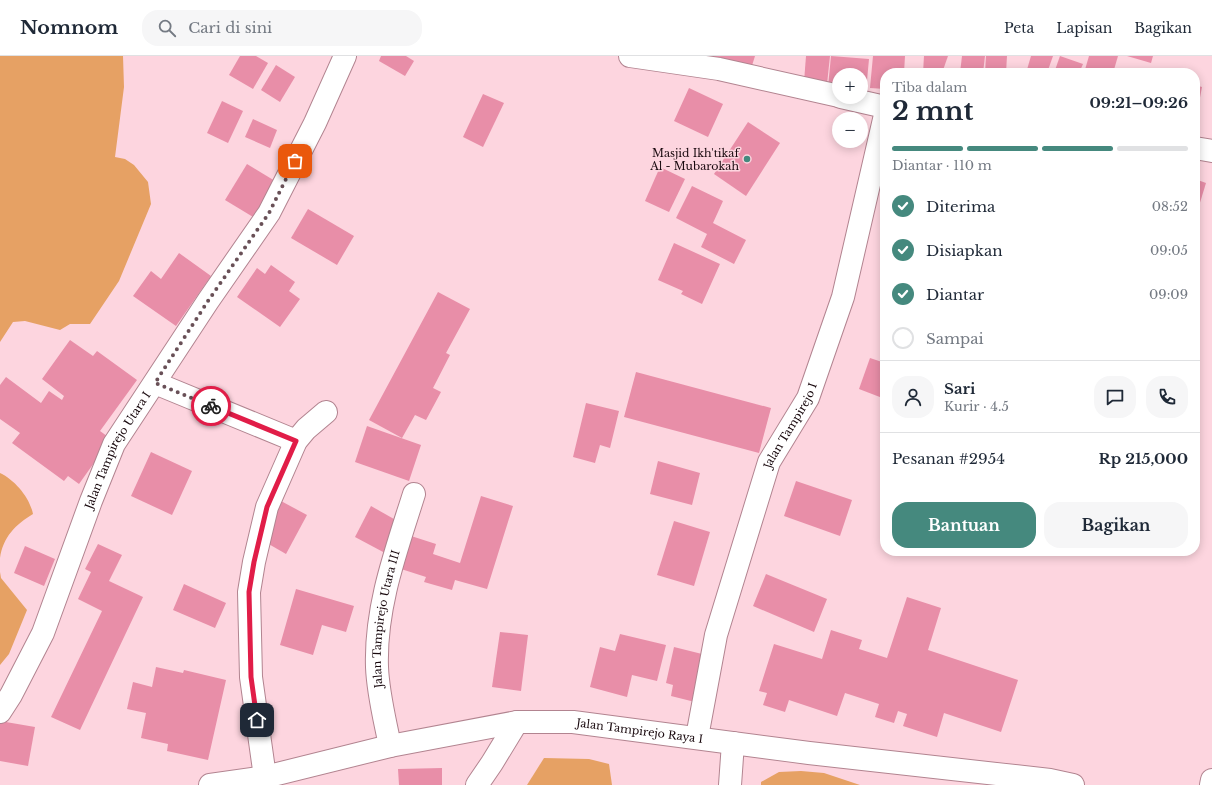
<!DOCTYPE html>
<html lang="id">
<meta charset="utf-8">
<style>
:root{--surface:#fff;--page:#f6f6f7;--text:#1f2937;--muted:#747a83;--line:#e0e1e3;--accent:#45897e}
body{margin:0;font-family:"Libre Baskerville",serif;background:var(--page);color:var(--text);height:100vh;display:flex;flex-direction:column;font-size:15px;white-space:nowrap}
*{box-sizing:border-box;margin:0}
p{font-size:13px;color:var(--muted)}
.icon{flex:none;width:22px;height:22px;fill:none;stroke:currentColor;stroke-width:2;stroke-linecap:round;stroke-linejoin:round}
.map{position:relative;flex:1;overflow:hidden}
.drawer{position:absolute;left:880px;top:12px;width:320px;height:488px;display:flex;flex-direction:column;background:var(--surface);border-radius:16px;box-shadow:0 2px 10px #0003}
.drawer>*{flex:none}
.controls{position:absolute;left:832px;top:12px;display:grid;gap:8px}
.controls a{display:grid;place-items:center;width:36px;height:36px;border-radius:50%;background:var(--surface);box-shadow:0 2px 10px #0003;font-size:20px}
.pin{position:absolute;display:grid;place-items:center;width:34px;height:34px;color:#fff;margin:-17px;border-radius:8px;box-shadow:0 2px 6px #0006}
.courier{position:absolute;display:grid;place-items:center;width:40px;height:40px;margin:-20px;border:3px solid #e11d48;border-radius:50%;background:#fff;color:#222;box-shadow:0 1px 5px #0007}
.summary em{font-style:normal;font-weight:700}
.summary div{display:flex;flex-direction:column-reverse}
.summary{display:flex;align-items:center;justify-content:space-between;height:68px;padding:0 12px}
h1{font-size:26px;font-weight:700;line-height:30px}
.bar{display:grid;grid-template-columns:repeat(4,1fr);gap:6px 4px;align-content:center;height:48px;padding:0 12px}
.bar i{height:5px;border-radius:3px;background:var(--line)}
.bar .current{background:var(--accent)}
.bar p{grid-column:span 4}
.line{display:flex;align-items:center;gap:10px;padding:0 12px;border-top:1px solid var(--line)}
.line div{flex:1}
.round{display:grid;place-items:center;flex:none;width:42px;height:42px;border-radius:16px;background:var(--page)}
ol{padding:0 12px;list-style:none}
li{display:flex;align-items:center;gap:12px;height:44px}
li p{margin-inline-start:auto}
li .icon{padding:4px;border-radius:50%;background:var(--accent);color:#fff;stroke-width:4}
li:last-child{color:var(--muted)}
li i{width:22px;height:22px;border:2px solid var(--line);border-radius:50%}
.cta{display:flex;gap:8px;margin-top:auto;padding:8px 12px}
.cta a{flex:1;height:46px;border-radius:16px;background:var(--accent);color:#fff;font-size:16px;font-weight:700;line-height:46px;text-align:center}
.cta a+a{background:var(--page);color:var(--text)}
header{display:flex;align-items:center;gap:24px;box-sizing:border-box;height:56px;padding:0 20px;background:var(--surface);border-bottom:1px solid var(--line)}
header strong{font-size:19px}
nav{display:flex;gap:22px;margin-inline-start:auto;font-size:14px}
.search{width:280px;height:36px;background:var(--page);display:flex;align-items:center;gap:10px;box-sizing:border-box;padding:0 14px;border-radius:16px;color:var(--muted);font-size:15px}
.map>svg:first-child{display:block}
.forest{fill:#e6a164}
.building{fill:#e88ea8}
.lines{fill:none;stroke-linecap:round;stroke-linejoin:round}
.minor-casing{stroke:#b28490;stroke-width:24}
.minor{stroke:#fff;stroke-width:22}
.done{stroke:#695057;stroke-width:4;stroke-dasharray:0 7.2}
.route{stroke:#e11d48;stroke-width:5}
.poi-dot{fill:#45897e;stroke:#fdd5df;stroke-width:1.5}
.labels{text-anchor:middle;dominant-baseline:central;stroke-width:3;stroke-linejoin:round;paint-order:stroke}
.poi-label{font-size:11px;fill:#19090e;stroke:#fdd5df;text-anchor:end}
.street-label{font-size:11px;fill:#19090e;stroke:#fdd5df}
</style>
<header>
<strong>Nomnom</strong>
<div class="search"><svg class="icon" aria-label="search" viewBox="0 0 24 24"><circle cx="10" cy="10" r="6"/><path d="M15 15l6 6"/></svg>Cari di sini</div>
<nav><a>Peta</a><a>Lapisan</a><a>Bagikan</a></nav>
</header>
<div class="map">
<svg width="1212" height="729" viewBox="0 0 1212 729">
<rect width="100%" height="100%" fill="#fdd5df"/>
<g class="forest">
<polygon points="0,0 123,0 124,31 115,101 125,103 134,109 148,126 151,148 119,225 90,268 70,268 60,274 25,265 13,266 0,286"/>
<path d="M 0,417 C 15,424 30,442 33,458 C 16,468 3,481 0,502 Z"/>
<polygon points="0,516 1,522 27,554 9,598 0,609"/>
<polygon points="544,702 589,703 609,708 612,729 527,729"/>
<polygon points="801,715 824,717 860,729 761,729 761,726 779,716"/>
</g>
<g class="building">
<polygon points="240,0 256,0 268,7 253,33 229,19"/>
<polygon points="381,0 406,0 414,5 405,20 379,5"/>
<polygon points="712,0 755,0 750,16 710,5"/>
<polygon points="806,0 830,0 827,28 804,26"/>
<polygon points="831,0 869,3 866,35 861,34 861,19 839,19 839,32 828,31"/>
<polygon points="873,0 905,0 904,17 885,17 885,33 870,32"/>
<polygon points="924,0 948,0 942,17 923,17"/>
<polygon points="962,0 985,0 983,17 960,17"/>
<polygon points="986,0 1007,0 1006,17 985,17"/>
<polygon points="1031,0 1053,0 1047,17 1026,17"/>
<polygon points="1060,0 1083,8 1079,17 1054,17"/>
<polygon points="1089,0 1118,0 1113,17 1084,17"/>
<polygon points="1127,0 1153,0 1151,7"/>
<polygon points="276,9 295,21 280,46 261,34"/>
<polygon points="1195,29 1202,31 1196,63 1195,63"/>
<polygon points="689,32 723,48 708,81 674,65"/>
<polygon points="483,38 504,47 483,91 463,81"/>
<polygon points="222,45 243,55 228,87 207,77"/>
<polygon points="253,63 277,74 270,92 245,81"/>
<polygon points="748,66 780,87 746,140 714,118"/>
<polygon points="247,108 280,128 258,164 225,144"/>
<polygon points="660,111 685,123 669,156 645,145"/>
<polygon points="1195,123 1206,127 1195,163"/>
<polygon points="692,130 723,145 713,167 746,184 734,208 701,191 707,178 676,162"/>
<polygon points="308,153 354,180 337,209 291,182"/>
<polygon points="674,187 720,208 702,248 681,238 683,235 658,224"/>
<polygon points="179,197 211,220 176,270 133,240 151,215 161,223"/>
<polygon points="271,209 295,226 289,235 300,243 280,271 237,241 257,212 265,218"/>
<polygon points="438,236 470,253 446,297 450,299 433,332 441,336 426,364 415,359 402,382 369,364"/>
<polygon points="70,284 93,300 97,295 137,324 100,375 111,383 79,428 68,420 64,425 12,387 20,377 0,363 0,329 6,321 41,347 49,335 62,344 64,340 42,323"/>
<polygon points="870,302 885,307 885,343 859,333"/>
<polygon points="636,316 771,352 759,397 624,361"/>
<polygon points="586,347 619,355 610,392 600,389 595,407 573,401"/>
<polygon points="367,370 421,389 409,425 355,406"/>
<polygon points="151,396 192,415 172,459 131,440"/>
<polygon points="658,405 700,417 692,449 650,438"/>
<polygon points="796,425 852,444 840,480 784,460"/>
<polygon points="481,440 513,450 487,533 455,524 452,534 424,526 426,521 398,512 408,479 436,488 433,498 460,507"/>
<polygon points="281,445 307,459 286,498 260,483"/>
<polygon points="371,450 401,467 385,497 355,481"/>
<polygon points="674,465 710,476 694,530 657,519"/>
<polygon points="98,488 122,499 109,525 143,541 80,674 51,661 102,555 78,543 91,516 85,513"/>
<polygon points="25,490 55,503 44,530 14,517"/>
<polygon points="766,518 827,543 814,576 753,550"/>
<polygon points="184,528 226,547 215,572 173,554"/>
<polygon points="296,533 354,550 346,576 322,569 313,599 280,589"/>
<polygon points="907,541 941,552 928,594 1018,624 1001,676 944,657 937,681 903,670 907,658 898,655 894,667 875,661 879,648 845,637 837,660 789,644 785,656 763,649 767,637 759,635 774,588 822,603 831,574 862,584 859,593 887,602"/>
<polygon points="500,576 528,579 521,635 492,631"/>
<polygon points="620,578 666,589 657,625 632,619 627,641 590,631 600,591 615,595"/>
<polygon points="674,591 706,599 695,646 671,640 673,629 666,627"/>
<polygon points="156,611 183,617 184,614 226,624 208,704 167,695 168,688 141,682 146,657 127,653 133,626 152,631"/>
<polygon points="0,665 35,671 28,710 0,705"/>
<polygon points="442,712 442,729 399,729 398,713"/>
</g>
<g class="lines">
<defs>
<g id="minor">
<polyline points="630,0 719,13 839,40"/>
<polyline points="841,41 885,51"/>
<polyline points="1195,92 1212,95"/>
<polyline points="155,327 296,385"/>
<path id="s1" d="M 0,656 L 11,639 L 43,577 L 91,445 L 114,388 L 208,245 L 269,157 L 315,67 L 345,0"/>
<path id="s2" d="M 697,681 L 716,579 L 769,406 L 808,342 L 843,241 L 885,59"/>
<path id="s3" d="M 390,690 C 385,664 378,638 377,611 C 375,551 396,495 414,438"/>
<polyline points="265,721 251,621 249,536 254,506 267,451 296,385 306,373 326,356"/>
<path id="s4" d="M 210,729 L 265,721 L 390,690 L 517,666 L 573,666 L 809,697 L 1050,724 L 1073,729"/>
<polyline points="477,729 492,707 517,666"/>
<polyline points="730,729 733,687"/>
<polyline points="1211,729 1212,724"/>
</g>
</defs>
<use href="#minor" class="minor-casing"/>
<use href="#minor" class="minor"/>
</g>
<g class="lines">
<polyline class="done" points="211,350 155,327 208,245 269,157 295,105"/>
<polyline class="route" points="211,350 296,385 267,451 254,506 249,536 251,621 257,664"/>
</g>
<circle class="poi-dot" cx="747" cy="103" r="4"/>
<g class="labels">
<g class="poi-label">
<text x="739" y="97">Masjid Ikh'tikaf<tspan x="739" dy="13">Al - Mubarokah</tspan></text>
</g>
<g class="street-label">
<text stroke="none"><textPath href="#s2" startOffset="327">Jalan Tampirejo I</textPath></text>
<text stroke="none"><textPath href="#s1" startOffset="288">Jalan Tampirejo Utara I</textPath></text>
<text stroke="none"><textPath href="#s3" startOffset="129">Jalan Tampirejo Utara III</textPath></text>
<text stroke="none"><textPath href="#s4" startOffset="437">Jalan Tampirejo Raya I</textPath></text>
</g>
</g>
</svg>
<div class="controls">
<a>+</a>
<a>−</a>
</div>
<div class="pin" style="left:295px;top:105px;background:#ea580c"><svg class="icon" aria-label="bag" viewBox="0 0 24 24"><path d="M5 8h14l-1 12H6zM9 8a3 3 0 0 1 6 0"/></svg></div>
<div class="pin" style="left:257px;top:664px;background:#1f2937"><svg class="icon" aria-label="home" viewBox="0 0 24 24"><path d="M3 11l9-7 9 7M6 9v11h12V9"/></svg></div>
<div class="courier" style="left:211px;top:350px"><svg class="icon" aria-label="bike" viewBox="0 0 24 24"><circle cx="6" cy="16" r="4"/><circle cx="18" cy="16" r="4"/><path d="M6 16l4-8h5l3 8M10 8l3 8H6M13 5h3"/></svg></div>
<section class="drawer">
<div class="summary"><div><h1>2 mnt</h1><p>Tiba dalam</p></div><em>09:21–09:26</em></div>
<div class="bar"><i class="current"></i><i class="current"></i><i class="current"></i><i></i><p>Diantar · 110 m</p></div>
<ol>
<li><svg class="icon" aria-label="check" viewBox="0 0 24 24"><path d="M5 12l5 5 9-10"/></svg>Diterima<p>08:52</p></li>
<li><svg class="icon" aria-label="check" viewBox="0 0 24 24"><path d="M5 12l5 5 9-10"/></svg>Disiapkan<p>09:05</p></li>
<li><svg class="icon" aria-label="check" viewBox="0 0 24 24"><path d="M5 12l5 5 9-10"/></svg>Diantar<p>09:09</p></li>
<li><i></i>Sampai</li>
</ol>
<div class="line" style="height:72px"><a class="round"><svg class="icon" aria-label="person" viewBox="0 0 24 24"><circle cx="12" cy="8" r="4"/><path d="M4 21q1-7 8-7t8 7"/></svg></a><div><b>Sari</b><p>Kurir · 4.5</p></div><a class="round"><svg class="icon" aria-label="chat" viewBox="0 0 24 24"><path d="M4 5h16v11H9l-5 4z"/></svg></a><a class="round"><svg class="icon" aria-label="phone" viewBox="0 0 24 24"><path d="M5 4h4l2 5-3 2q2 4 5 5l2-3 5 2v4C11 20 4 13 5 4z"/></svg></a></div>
<div class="line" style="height:52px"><div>Pesanan #2954</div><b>Rp 215,000</b></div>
<div class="cta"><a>Bantuan</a><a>Bagikan</a></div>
</section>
</div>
